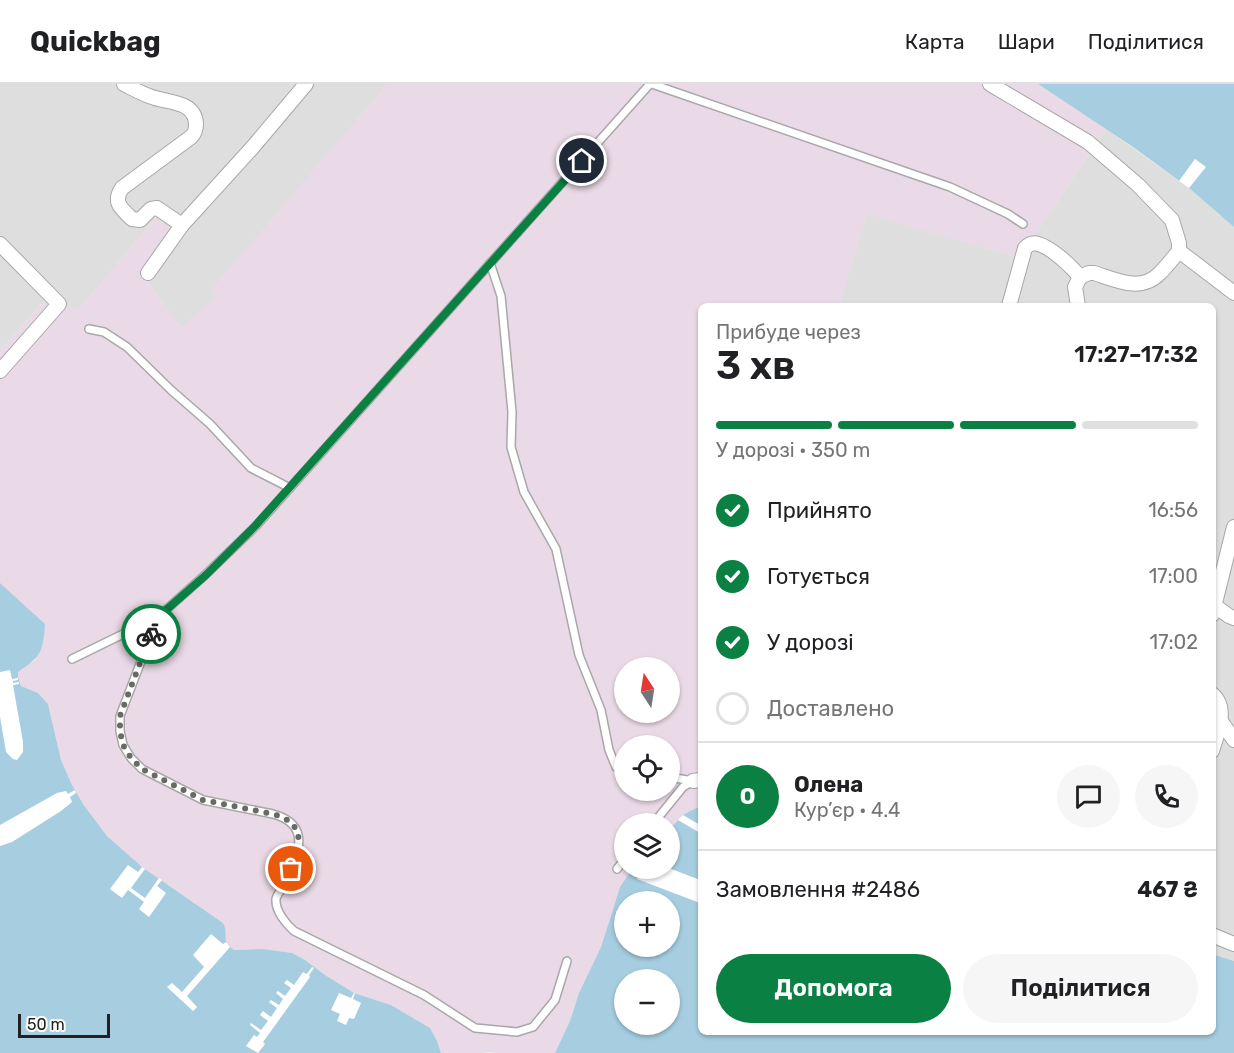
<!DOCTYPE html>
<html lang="uk">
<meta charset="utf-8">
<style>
:root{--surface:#fff;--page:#f6f6f6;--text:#202124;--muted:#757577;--line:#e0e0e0;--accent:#0b8043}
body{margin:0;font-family:Rubik,sans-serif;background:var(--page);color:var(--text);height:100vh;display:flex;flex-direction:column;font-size:22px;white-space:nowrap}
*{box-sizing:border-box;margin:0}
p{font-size:20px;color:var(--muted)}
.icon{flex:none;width:33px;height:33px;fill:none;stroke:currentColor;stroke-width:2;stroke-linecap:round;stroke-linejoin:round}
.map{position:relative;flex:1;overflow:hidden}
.drawer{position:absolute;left:698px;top:219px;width:518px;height:732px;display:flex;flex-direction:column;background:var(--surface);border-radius:9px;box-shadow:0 2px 4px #0004}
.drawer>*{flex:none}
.needle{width:39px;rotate:348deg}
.tools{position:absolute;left:614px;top:573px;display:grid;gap:12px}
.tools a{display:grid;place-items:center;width:66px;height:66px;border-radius:50%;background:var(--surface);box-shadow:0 2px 4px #0004;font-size:30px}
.scale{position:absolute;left:18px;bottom:15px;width:92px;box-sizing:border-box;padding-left:6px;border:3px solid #212121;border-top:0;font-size:16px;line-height:21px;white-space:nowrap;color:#212121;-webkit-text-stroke:4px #fff;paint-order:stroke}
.pin{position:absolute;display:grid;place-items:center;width:51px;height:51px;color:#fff;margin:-26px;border:3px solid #fff;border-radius:50%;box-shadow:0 2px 6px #0007}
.courier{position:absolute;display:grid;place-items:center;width:60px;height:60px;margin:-30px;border:4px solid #0b8043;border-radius:50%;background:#fff;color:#222;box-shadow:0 2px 8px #0007}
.summary em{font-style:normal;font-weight:600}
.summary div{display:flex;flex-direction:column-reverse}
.summary{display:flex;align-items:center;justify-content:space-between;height:102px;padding:0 18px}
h1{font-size:39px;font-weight:600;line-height:45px}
.bar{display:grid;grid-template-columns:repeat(4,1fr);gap:9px 6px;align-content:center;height:72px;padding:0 18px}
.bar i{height:8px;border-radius:4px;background:var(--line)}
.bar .on{background:var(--accent)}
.bar p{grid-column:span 4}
.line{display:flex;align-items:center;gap:15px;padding:0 18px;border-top:2px solid var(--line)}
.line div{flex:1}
.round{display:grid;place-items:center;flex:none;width:63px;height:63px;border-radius:32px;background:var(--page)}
ol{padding:0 18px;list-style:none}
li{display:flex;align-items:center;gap:18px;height:66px}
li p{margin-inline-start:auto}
li .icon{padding:6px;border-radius:50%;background:var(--accent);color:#fff;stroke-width:4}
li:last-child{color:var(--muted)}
li i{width:33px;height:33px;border:3px solid var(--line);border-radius:50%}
.cta{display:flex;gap:12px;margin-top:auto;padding:12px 18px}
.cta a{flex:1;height:69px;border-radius:36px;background:var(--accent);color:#fff;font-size:24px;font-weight:600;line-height:69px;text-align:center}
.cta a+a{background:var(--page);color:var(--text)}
header{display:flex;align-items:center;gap:36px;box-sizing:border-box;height:84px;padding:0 30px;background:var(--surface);border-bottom:2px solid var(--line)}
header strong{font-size:28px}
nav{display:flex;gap:33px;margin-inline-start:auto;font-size:21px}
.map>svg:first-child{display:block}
.residential{fill:#dfdede}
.industrial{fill:#ead9e6;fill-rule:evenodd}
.water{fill:#a6cee0;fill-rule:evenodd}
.pier{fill:#fff}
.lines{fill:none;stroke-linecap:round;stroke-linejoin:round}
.service-casing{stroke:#a8a8a8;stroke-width:10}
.minor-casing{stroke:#a8a8a8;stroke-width:16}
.service{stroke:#fff;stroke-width:7}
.minor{stroke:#fff;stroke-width:14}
.done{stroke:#6a6966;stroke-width:6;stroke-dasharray:0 10.8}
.route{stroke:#0b8043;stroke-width:8}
</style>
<header>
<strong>Quickbag</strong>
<nav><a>Карта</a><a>Шари</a><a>Поділитися</a></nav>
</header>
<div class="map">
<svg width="1234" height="969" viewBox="0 0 1234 969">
<rect width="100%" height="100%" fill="#f1efe7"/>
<g class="residential">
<polygon points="0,0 388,0 212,206 216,213 181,244 143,191 155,135 78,227 49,211 0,267"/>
<polygon points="1106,45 1189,104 1234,143 1234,877 1212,870 1212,222 839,222 867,129 1019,174"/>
</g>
<path class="industrial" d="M 388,0 L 1038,0 L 1106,45 L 1019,174 L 867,130 L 839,222 L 700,222 L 700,722 L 695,724 L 669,746 L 669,740 L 624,740 L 624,784 L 632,785 L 620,803 L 601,863 L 579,909 L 570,937 L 555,969 L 497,969 L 489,968 L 481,969 L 441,969 L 437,957 L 430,944 L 391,921 L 354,909 L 325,891 L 305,876 L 292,869 L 263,865 L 234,866 L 230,863 L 224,855 L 226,847 L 223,839 L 142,783 L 107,752 L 83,720 L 71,699 L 61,676 L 48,620 L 38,609 L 21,602 L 18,593 L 18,588 L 35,576 L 45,540 L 0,499 L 0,267 L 49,211 L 78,227 L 155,135 L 177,148 L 143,191 L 181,243 L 216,213 L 211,206 ZM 624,584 L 669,584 L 669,628 L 624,628 ZM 624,662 L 669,662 L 669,706 L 624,706 Z"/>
<g class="water">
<polygon points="1038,0 1234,0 1234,143 1189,104 1133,63"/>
<path d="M 0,499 L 45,540 C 43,567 42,572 18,588 L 18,593 L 21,602 L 38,609 L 48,620 L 61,676 L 71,699 L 83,720 L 107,752 L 142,783 L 223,839 C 230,852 219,854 234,866 L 263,865 L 292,869 L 305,876 L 325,891 L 354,909 L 391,921 L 430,944 L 437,957 L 441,969 L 0,969 Z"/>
<path d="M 700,722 L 700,948 L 1212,948 L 1212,870 L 1234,877 L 1234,969 L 555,969 L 570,937 L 579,909 L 601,863 L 620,803 L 632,785 L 669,784 L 669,746 L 683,731 ZM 624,818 L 669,818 L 669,862 L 624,862 ZM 624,896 L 669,896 L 669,940 L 624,940 Z"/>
</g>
<g class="pier">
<polygon points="1195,75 1206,83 1189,104 1179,97"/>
<polygon points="10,586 12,595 18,594 18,596 13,597 13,599 19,598 19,600 13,601 23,658 23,668 17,676 13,675 6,668 0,633 0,588"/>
<polygon points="75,706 76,709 70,713 72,718 61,727 12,758 0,762 0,741 57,709 66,707 68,710"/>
<polygon points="683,731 700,741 700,749 678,736"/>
<polygon points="128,781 138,788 142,783 145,785 131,804 145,814 159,794 162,796 157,802 166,809 149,833 139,825 144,818 128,806 122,814 110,805"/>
<polygon points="669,784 700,796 700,819 637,795 640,788 634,785"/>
<polygon points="211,850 223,860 226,858 230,863 187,912 197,923 193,927 167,903 172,899 182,908 204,883 193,871"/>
<polygon points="312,883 314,884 309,891 310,893 263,958 265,960 258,969 246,962 254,951 257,953 260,949 250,941 251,939 261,946 268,937 260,931 263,927 271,933 277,924 269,918 271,916 279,921 283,915 276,909 278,907 285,912 291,904 284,899 287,896 294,901 303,888 307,890"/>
<polygon points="339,909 351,914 354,909 355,909 353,915 361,919 354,935 349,934 346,941 337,937 340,930 331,926"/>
</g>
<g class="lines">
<defs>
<g id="service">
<polyline points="652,0 950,103 1008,130 1023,140"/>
<polyline points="490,179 501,212 512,328 511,363 524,408 556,465 579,571 601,626 609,666 616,683 624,686"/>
<polyline points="89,245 104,248 127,263 171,306 210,340 251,384 290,404"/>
<path d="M 158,533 L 120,632 L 120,647 L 123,661 L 131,674 L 142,685 L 203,716 L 273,730 C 316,742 295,776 283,802 C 281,806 277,811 276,815 C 275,827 286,840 294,847 L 424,911 L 475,944 L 517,948 L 533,943 L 555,916 L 567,877"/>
<polyline points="72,575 158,533 205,491 256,442 650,0"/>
<polyline points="669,693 693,697"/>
<polyline points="653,740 683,703 693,697"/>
<polyline points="617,785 624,776"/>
</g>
<g id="minor">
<path d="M 124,0 C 134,5 144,11 155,14 C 171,19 195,18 196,40 C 196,46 195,49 191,53 L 122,104 C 112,119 122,125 132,135 L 140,136 L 151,125 L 157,124 L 182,141"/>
<polyline points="990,0 1088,58 1138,101 1172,136 1179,159 1179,167"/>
<polyline points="0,160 59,220 0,287"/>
<polyline points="1179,167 1234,209"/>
<polyline points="148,189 182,141 252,64 306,0"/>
<path d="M 1080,193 L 1089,189 L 1094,189 C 1116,196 1141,209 1160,189 C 1167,182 1173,174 1179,167"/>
<path d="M 1009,222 L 1025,164 C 1029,160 1033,158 1038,160 C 1051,163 1072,183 1080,193"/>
<polyline points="1078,222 1075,203 1080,193"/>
<polyline points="1215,522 1229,532 1234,534"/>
<polyline points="1212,531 1234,443"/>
<path d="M 1212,610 C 1229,624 1217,650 1212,667"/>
<polyline points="1220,636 1234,656"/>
<polyline points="693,697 700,696"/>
<polyline points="1212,851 1234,860"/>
</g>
</defs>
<use href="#service" class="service-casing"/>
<use href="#minor" class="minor-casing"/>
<use href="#service" class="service"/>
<use href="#minor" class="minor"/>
</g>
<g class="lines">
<path class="done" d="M 151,550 L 120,632 L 120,647 L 123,661 L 131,674 L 142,685 L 203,716 L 273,730 C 305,739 302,760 291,785"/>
<polyline class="route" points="151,550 158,533 206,491 255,442 582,77"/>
</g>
</svg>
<div class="tools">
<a><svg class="needle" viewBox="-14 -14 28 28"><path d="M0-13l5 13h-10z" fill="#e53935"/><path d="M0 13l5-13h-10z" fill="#757577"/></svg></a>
<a><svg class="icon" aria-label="locate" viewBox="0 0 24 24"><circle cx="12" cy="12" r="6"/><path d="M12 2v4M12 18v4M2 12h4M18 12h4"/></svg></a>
<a><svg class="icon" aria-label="layers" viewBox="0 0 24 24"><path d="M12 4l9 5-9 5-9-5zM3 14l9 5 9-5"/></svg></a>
<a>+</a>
<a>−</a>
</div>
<div class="scale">50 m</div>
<div class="pin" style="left:291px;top:785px;background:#ea580c"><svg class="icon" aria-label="bag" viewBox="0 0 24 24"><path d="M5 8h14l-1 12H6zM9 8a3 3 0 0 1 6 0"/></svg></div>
<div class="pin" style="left:582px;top:77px;background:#1f2937"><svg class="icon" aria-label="home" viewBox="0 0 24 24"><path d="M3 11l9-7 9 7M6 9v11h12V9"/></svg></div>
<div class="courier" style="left:151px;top:550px"><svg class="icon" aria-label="bike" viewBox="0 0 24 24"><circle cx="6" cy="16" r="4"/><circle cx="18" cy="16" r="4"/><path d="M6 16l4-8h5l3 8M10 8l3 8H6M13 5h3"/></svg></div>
<section class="drawer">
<div class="summary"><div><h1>3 хв</h1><p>Прибуде через</p></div><em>17:27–17:32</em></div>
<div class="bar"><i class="on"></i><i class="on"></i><i class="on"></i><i></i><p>У дорозі · 350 m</p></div>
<ol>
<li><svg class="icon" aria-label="check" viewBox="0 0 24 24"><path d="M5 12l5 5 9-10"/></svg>Прийнято<p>16:56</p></li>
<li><svg class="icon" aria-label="check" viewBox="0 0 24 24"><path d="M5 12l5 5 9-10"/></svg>Готується<p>17:00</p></li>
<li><svg class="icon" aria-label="check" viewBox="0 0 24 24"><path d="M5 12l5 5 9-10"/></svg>У дорозі<p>17:02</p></li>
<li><i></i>Доставлено</li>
</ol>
<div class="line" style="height:108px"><b class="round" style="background:var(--accent);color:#fff">О</b><div><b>Олена</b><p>Кур’єр · 4.4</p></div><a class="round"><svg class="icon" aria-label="chat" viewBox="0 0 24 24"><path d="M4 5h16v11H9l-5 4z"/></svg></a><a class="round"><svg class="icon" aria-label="phone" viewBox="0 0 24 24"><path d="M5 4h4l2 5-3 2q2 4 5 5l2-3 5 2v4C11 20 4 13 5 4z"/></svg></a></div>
<div class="line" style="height:78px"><div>Замовлення #2486</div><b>467 ₴</b></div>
<div class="cta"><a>Допомога</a><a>Поділитися</a></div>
</section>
</div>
